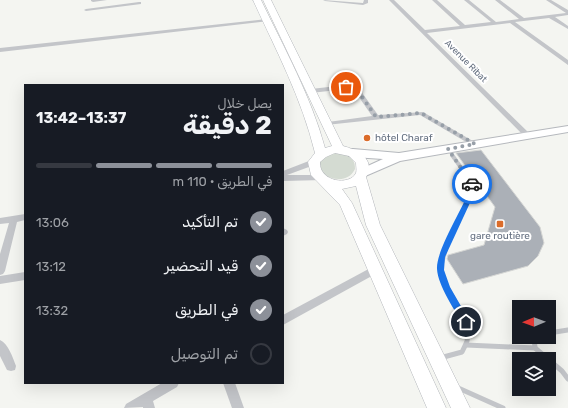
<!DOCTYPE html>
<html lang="ar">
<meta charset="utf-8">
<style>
:root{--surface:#171b24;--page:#20242c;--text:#f1f3f6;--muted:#9ea1a6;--line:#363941;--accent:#8c9099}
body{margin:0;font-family:Rubik,Cairo,sans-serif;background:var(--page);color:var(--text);direction:rtl;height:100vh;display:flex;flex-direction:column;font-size:15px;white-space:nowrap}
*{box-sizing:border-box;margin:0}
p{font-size:13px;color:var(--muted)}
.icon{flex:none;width:22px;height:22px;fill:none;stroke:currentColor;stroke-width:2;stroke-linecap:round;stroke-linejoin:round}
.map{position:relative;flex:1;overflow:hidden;direction:ltr}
.drawer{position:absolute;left:24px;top:84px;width:260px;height:300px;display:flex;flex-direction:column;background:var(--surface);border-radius:0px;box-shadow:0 4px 16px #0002;direction:rtl}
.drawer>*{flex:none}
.needle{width:26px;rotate:269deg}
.tools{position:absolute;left:512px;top:300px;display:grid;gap:8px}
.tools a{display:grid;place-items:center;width:44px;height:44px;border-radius:0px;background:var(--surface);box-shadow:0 4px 16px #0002;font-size:20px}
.pin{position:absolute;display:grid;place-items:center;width:34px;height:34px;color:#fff;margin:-17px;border:2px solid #fff;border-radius:50%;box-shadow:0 1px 4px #0007}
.courier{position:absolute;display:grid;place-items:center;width:40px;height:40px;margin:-20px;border:3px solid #1a73e8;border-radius:50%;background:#fff;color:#222;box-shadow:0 1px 5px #0007}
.headline em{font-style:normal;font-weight:700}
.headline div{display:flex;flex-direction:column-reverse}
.headline{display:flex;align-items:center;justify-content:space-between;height:68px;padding:0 12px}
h1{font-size:26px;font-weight:700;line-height:30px}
.bar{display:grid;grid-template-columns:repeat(4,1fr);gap:6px 4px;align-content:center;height:48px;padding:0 12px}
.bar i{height:5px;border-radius:3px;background:var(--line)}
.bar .current{background:var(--accent)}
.bar p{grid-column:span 4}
ol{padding:0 12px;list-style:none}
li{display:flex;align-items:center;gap:12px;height:44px}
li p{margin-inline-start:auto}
li .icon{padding:4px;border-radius:50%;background:var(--accent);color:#fff;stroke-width:4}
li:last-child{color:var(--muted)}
li i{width:22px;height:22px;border:2px solid var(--line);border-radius:50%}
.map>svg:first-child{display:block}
.green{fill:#d4dbd2}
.building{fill:#abb0b7;stroke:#d5d6d4}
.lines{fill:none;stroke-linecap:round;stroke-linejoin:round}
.secondary-casing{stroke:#b5b8bd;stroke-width:2}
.primary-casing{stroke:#b3b6bb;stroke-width:1}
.lane-far2{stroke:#c3c5c9;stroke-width:3}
.lane-far1{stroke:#c3c5c9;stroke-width:4}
.lane{stroke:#c3c5c9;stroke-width:5}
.street{fill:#c3c5c9;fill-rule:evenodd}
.secondary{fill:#fff;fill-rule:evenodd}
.primary{fill:#fff;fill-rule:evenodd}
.route{fill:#1a73e8}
.done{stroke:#979fa8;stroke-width:4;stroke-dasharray:0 7.2}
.poi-dot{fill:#db6c2a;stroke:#fff;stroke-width:1.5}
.labels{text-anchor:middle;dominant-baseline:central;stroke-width:4;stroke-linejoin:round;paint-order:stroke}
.far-street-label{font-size:9px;fill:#657081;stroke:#fff}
.poi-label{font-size:10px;fill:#657081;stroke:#fff;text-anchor:start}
</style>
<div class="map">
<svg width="568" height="408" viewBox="0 0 568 408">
<rect width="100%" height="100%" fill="#f4f5f1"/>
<path class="green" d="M 329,151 C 341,154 356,154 355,169 C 348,183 333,180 322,174 L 316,160 Z"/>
<polygon class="building" points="481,150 540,227 544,243 538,256 528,266 463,284 447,259 448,255 484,245 495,207 456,153"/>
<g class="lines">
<defs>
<polygon id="secondary" points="568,126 568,132 400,161 363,177 359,176 357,173 359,170 383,159 353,157 349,156 348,153 349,150 353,149 399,153"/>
<path id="primary" d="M 253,0 L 261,0 C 284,48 311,96 325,148 L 332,146 L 263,0 L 271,0 L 343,146 C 358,150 376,159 366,177 L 380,225 L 470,408 L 451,408 L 366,225 L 356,186 L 342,189 L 352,203 L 446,408 L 427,408 L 340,205 L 311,175 L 308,162 L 315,153 C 302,99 276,50 253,0 ZM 335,153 L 349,156 L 356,163 C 356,166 357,170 356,173 C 350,186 319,182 320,162 L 326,157 Z"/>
</defs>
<use href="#secondary" class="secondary-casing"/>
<use href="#primary" class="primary-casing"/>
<polyline class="lane-far2" points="448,149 453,156"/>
<polyline class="lane-far1" points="441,267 448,242 472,192 472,183 452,155"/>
<g class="lane">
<polyline points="549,333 568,330"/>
<polyline points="534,337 535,348"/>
<polyline points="466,345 535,348 548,359"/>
<path d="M 440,358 L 462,352 C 464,348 466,344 467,341 C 474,315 441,293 441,266"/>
<polyline points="549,360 562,371 568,379"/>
<polyline points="456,387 503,408"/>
</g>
<g class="street">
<polygon points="91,0 107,0 93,2 91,1"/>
<polygon points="323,0 363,3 364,0 368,0 368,3 363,5 325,1"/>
<polygon points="389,0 394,0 425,30 460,26 432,0 437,0 465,25 491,22 464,0 469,0 496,22 519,19 495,0 500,0 524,18 566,13 546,0 551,0 568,10 568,15 555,17 568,26 568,29 549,18 515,22 568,60 568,65 510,23 427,33 530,134 530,138 526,138"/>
<polygon points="139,2 141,2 141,4 86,11 84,10 86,9"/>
<polygon points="267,19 269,20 269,21 0,52 0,48"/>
<polygon points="346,85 358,87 378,115 423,112 478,144 477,146 473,146 420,115 326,125 325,124 328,122 372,116 354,90 346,89 311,93 308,91 311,89"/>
<polygon points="314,159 318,162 317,164 287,175 320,175 324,178 323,180 283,181 283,171"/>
<polygon points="25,214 25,220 17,222 5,271 3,274 0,275 0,254 9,223 0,224 0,218"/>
<polygon points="283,228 287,230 288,232 287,234 283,236"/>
<polygon points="376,265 379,266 381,269 379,272 283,325 283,315"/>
<polygon points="25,272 25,280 0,284 0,276"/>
<path d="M 0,340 C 8,343 13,358 16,366 L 15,370 L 11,371 L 7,370 L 0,356 Z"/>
<polygon points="162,383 179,383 177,387 153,401 155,408 143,408 143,407 124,408 126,404"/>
<polygon points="223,383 235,383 244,408 232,408"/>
</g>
<use href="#secondary" class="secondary"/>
<use href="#primary" class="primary"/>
</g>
<path class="route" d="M 472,182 L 475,184 L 475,192 L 445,257 L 444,270 L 450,287 L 470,322 L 466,326 L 463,325 C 455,310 438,286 437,269 C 436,252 459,214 466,198 L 469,192 L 469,184 Z"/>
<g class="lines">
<polyline class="done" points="346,87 356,88 376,117 421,113 475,144 448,149 472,184"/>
</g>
<g class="poi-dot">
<circle cx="367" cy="138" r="4"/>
<rect x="496" y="220" width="8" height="8" rx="2"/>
</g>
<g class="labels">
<g class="far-street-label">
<text transform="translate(466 61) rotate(45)">Avenue Ribat</text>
</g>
<g class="poi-label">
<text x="375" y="138">hôtel Charaf</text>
<text x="500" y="236" text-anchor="middle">gare routière</text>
</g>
</g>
</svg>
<div class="tools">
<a><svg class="needle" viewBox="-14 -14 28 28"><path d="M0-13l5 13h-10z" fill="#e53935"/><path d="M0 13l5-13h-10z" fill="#9ea1a6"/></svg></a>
<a><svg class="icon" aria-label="layers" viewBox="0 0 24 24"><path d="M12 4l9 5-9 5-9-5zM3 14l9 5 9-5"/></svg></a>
</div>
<div class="pin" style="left:346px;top:87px;background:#ea580c"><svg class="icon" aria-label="bag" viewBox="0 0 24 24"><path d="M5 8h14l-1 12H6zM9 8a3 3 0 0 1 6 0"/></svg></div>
<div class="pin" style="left:466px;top:322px;background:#1f2937"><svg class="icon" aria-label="home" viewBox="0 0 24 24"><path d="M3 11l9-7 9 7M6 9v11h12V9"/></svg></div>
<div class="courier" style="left:472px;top:184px"><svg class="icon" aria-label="car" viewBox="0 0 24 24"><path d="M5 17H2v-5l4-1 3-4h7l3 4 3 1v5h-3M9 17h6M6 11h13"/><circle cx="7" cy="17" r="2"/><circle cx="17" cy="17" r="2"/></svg></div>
<section class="drawer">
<div class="headline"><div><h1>2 دقيقة</h1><p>يصل خلال</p></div><em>13:37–13:42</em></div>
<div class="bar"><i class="current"></i><i class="current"></i><i class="current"></i><i></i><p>في الطريق · 110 m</p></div>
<ol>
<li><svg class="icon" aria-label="check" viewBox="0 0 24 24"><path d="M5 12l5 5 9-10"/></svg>تم التأكيد<p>13:06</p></li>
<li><svg class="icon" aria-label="check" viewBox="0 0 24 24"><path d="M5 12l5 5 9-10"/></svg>قيد التحضير<p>13:12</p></li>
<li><svg class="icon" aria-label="check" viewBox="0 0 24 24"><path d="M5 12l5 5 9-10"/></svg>في الطريق<p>13:32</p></li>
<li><i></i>تم التوصيل</li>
</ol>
</section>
</div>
